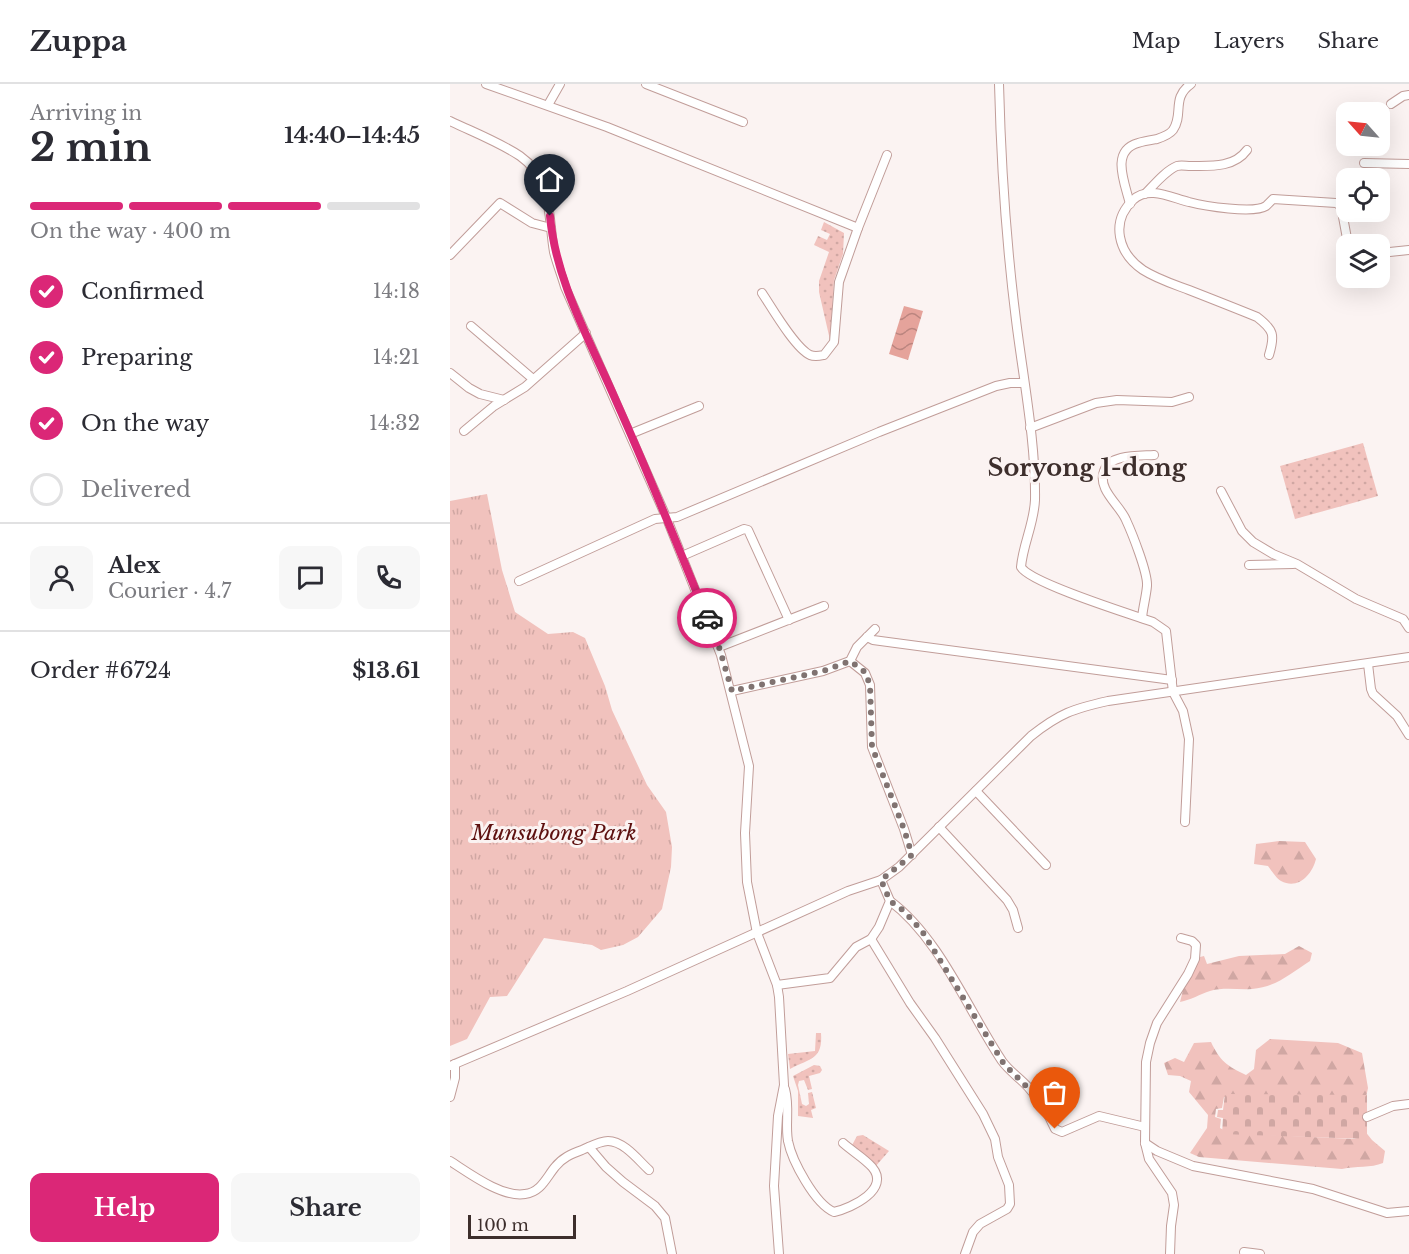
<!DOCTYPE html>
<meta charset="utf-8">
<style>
:root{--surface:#fff;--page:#f7f7f7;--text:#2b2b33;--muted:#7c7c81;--line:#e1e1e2;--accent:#db2777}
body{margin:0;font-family:"Libre Baskerville",serif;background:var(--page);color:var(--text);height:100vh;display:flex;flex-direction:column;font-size:22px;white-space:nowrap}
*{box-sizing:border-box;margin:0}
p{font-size:20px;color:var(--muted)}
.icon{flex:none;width:33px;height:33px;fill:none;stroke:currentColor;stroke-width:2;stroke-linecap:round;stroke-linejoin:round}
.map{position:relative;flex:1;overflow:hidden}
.panel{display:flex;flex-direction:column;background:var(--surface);width:450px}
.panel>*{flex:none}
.needle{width:39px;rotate:297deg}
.controls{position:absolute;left:886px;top:18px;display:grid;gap:12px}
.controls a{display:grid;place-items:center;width:54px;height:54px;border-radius:12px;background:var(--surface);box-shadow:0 6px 24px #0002;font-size:30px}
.scale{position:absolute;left:18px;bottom:15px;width:108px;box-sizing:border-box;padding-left:6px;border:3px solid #3d2e2c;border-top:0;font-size:16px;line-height:21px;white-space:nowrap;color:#3d2e2c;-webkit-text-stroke:4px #fbf3f2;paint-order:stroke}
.pin{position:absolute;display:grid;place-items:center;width:51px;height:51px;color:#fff;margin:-62px -26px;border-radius:50% 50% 50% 0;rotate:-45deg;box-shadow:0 0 6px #0007}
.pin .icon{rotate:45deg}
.courier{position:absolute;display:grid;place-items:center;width:60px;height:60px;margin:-30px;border:4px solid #db2777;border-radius:50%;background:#fff;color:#222;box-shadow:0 2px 8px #0007}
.overview em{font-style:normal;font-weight:800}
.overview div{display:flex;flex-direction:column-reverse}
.overview{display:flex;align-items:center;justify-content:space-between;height:102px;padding:0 30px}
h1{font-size:39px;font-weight:800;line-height:45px}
.bar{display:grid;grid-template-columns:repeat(4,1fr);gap:9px 6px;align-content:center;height:72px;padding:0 30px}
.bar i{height:8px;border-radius:4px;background:var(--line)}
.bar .current{background:var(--accent)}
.bar p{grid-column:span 4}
.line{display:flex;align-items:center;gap:15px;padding:0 30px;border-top:2px solid var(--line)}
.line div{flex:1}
.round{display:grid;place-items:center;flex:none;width:63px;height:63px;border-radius:12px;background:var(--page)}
ol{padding:0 30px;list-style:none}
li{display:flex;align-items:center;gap:18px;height:66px}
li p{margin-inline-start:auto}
li .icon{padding:6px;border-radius:50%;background:var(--accent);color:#fff;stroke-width:4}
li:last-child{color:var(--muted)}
li i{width:33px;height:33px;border:3px solid var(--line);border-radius:50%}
.action{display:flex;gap:12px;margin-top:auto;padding:12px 30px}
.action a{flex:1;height:69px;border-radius:12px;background:var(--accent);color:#fff;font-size:24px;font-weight:800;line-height:69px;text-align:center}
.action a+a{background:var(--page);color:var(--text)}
header{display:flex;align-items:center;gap:36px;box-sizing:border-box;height:84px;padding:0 30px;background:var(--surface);border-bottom:2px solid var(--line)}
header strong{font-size:28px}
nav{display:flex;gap:33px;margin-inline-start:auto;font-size:21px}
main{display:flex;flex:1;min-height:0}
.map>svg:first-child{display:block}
.grass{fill:url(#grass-dots)}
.forest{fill:url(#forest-firs)}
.cemetery{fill:url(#cemetery-stones)}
.park{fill:url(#park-tufts)}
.water{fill:url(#water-waves)}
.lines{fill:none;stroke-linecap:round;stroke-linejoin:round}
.minor-casing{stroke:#c19d99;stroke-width:10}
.minor{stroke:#fff;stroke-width:8}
.done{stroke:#807371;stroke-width:6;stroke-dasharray:0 10.8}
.route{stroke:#db2777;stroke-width:8}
.labels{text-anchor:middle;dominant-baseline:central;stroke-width:6;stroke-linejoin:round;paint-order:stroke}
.park-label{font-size:21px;font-style:italic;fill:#5d100f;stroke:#fbf3f2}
.quarter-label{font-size:24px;font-weight:bold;fill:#3d2e2c;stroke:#fbf3f2}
</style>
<header>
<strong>Zuppa</strong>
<nav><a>Map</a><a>Layers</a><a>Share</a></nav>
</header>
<main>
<section class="panel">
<div class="overview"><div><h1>2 min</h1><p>Arriving in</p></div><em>14:40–14:45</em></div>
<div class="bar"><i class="current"></i><i class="current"></i><i class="current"></i><i></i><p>On the way · 400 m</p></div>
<ol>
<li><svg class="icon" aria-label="check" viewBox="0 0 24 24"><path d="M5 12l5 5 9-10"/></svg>Confirmed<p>14:18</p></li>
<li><svg class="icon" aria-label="check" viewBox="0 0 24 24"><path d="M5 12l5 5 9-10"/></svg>Preparing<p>14:21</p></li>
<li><svg class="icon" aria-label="check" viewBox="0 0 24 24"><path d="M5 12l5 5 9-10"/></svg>On the way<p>14:32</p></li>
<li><i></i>Delivered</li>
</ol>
<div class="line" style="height:108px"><a class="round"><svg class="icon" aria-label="person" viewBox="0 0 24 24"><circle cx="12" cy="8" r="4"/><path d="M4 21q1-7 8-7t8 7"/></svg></a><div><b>Alex</b><p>Courier · 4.7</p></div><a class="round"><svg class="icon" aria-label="chat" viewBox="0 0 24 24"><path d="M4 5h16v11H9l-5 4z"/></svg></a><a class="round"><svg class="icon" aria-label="phone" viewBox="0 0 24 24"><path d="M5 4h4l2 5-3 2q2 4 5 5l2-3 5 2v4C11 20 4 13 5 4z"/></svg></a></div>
<div class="line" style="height:78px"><div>Order #6724</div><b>$13.61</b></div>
<div class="action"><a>Help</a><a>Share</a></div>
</section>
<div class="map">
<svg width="959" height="1170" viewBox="0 0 959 1170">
<defs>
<pattern id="grass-dots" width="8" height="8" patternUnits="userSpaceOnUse" patternTransform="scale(1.5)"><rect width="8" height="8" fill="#f1c2bd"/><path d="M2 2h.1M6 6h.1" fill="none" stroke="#d0a7a3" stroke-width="1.8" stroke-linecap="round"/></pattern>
<pattern id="forest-firs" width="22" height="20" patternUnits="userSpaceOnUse" patternTransform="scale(1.5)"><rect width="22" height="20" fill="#f1c2bd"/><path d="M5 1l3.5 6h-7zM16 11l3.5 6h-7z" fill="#d0a7a3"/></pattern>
<pattern id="cemetery-stones" width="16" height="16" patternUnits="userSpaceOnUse" patternTransform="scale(1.5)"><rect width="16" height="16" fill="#f1c2bd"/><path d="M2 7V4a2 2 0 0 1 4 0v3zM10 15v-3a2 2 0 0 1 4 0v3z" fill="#d0a7a3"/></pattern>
<pattern id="park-tufts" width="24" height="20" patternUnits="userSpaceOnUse" patternTransform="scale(1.5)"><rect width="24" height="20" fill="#f1c2bd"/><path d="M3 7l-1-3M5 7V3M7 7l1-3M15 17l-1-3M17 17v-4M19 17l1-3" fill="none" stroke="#d0a7a3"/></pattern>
<pattern id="water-waves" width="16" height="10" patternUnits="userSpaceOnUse" patternTransform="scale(1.5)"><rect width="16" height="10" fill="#e5a39b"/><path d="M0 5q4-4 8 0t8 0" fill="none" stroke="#bb857f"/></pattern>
</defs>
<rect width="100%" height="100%" fill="#fbf3f2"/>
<g class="grass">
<polygon points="374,138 394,149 393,170 384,196 380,256 369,208 369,197 379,168 364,161 368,152 377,156 380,150 371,146"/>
<polygon points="913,359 928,412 845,435 830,382"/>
<path d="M 366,949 L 371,949 C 373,975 361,974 340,985 L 338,970 L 365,967 Z"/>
<polygon points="364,981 370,982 372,986 370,989 359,992 362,1005 358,1006 354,996 349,997 348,1001 352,1020 356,1022 359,1020 358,1009 362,1008 366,1024 361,1026 363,1034 348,1032 348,1007 343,992"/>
<polygon points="413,1051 439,1067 425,1083 401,1063 407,1052"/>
</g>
<g class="forest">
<path d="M 829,757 L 855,758 L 866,775 C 862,791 848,806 831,797 C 826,794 821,786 818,782 L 804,780 L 806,760 Z"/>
<path d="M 849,862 L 862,869 L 860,877 C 840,890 826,903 802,905 C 788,906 774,903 760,907 C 750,910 741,916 730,918 L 733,906 L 750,873 L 754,872 L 757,880 L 789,872 L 835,870 Z"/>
<path d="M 820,955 L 888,959 L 912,969 L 918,1004 L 915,1018 L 774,1013 L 772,1024 L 766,1025 L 765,1033 L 771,1035 L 770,1044 L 779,1049 L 904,1055 L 913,1052 L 914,1046 L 922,1056 L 935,1067 L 933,1079 C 921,1084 906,1082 892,1085 L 749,1073 L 740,1069 L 757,1044 L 758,1031 L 739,1008 L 741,997 L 730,992 L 718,991 L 714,979 L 725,974 L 734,978 L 744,959 L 761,958 C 770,977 777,982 796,991 L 804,985 L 806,966 Z"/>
</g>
<polygon class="cemetery" points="775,1010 917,1011 917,1055 772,1050 773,1034 767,1033 768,1026 773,1026"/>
<polygon class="park" points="37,410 52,486 65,528 98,550 123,548 135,554 155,602 162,626 197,701 216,728 222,763 221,783 212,825 188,853 173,861 151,866 142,861 94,854 57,912 40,913 17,955 0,962 0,417"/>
<polygon class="water" points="454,222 473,227 458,276 439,270"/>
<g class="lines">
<defs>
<g id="minor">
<path d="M 36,0 L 157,43 L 408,144 L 389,198 L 384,258 L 374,271 C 369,272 365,273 360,271 C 345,264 322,224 312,209"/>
<polyline points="196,0 293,38"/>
<path d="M 549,0 C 551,79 556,157 566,236 C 573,293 586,359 585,416 C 584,440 573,460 571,483 C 580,499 680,530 703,538 L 716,547 L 723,608 L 733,627 L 739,655 L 735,738"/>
<polyline points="941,20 953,12 959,11"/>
<polyline points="98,21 110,0"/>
<path d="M 0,37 C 23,48 49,58 70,72 C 103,95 98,133 104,168 C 107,180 112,192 115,203 L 217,435 L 271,571 L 299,682 L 295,749 L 297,798 L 307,849 L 327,901 L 329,913 L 334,1001 L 328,1032 L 324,1102 L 329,1170"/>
<polyline points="914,79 959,80"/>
<path d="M 695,110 C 704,101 715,87 727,82 C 731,81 736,82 741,82 C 760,82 784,84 797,66"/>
<path d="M 680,120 C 675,99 660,67 688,59 C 694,57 701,56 707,55 C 713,53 719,51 723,46 C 734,30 721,14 741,0"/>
<polyline points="408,144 437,71"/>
<polyline points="930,169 959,166"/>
<polyline points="0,171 50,119 82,139 101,144"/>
<polyline points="21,242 83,295"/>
<path d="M 819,271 C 825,251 824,246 807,233 C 785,224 762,215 739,206 C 723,200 707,195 693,186 C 668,169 660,138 683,116 C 698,101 722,114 739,118 C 754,122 804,130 816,122 C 817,121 822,116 823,115 L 886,119 L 891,122 L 898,160"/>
<polyline points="0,289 19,304 30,310 54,316"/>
<polyline points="580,344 646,319 667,316 722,318 739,313"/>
<polyline points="14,347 44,322 75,303 136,249"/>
<polyline points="180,350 249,322"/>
<polyline points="771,407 792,447 803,458 823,470 847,480 906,515 953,535 959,544"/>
<polyline points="232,472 294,445 298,446 339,536"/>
<polyline points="799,481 843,480"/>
<polyline points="69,497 205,435 227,433 429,348 546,302 560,299 574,299"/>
<path d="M 692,534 C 693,523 696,513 697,502 C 698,489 682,449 676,436 C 670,421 647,406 654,387 C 660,370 689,372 704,371"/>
<polyline points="417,553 423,556 722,596"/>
<polyline points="269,563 374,522"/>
<polyline points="400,577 415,589 420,601 422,663 454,745 462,771"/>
<polyline points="918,580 921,605 923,610 947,632 959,651"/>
<polyline points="282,607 373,587 400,577 407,563 425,545"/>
<polyline points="526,707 596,781"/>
<polyline points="489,743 557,816 563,826 568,844"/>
<path d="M 440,817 C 489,853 518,926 552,977 C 559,987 570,994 578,1003 C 590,1016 598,1029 605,1045 L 612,1048 L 649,1032 L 695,1043"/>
<polyline points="421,855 460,919 485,954 533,1030 545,1055 548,1073 559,1101 560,1120 557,1125 530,1140 523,1148 515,1170"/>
<polyline points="327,901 380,894 406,863 421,855 429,843 440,817 431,796"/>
<path d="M 0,982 L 177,907 L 398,807 L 431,796 L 449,783 L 581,652 C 610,629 623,625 658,617 L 959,573"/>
<path d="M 335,1005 C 340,1024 335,1039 338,1057 C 342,1077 365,1120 384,1128 C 402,1124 441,1105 422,1083 C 414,1074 402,1067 393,1059"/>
<polyline points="0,1013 5,994 5,980"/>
<polyline points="917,1033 943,1022 959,1020"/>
<polyline points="695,1059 707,1067 743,1082 863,1105 937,1129 959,1127"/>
<polyline points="139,1063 156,1083 173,1098 205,1122 215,1134 222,1170"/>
<path d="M 0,1077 C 19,1089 52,1114 75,1110 C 91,1108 96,1094 105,1083 C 112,1074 121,1070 132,1066 C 139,1063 150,1057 158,1057 C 174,1057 189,1077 199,1086"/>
<polyline points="794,1168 810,1170"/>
<polyline points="720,1170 721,1142 724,1121 722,1109 699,1075 695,1059 696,978 700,959 707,939 738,890 745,875 746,861 742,857 731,854"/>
</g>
</defs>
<use href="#minor" class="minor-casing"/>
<use href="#minor" class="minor"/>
</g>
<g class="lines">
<polyline class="done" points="257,534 269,563 282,607 373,587 400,577 415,588 420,601 422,663 454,745 462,771 431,796 440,817 454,827 472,847 554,980 578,1004 597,1027 605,1045"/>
<path class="route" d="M 100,132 C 106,199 141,258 167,319 C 199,390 228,462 257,534"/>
</g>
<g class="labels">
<g class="park-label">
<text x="104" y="749">Munsubong Park</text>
</g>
<g class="quarter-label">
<text x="637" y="383">Soryong 1-dong</text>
</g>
</g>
</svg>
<div class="controls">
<a><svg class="needle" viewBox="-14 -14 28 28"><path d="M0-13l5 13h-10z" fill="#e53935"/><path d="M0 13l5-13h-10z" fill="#7c7c81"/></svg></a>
<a><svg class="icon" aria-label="locate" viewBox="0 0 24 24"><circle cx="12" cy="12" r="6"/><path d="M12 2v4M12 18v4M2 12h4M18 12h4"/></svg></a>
<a><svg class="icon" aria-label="layers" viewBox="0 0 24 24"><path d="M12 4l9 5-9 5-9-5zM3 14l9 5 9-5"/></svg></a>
</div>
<div class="scale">100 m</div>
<div class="pin" style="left:605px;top:1045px;background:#ea580c"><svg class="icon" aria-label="bag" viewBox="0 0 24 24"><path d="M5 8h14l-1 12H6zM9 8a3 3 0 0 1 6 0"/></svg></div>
<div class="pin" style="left:100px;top:132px;background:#1f2937"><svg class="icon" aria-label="home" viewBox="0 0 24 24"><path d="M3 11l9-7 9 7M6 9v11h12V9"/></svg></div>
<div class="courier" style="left:257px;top:534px"><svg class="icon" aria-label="car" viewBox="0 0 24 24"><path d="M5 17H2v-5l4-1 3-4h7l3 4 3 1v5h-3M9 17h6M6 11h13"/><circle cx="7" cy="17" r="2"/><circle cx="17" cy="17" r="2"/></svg></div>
</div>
</main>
